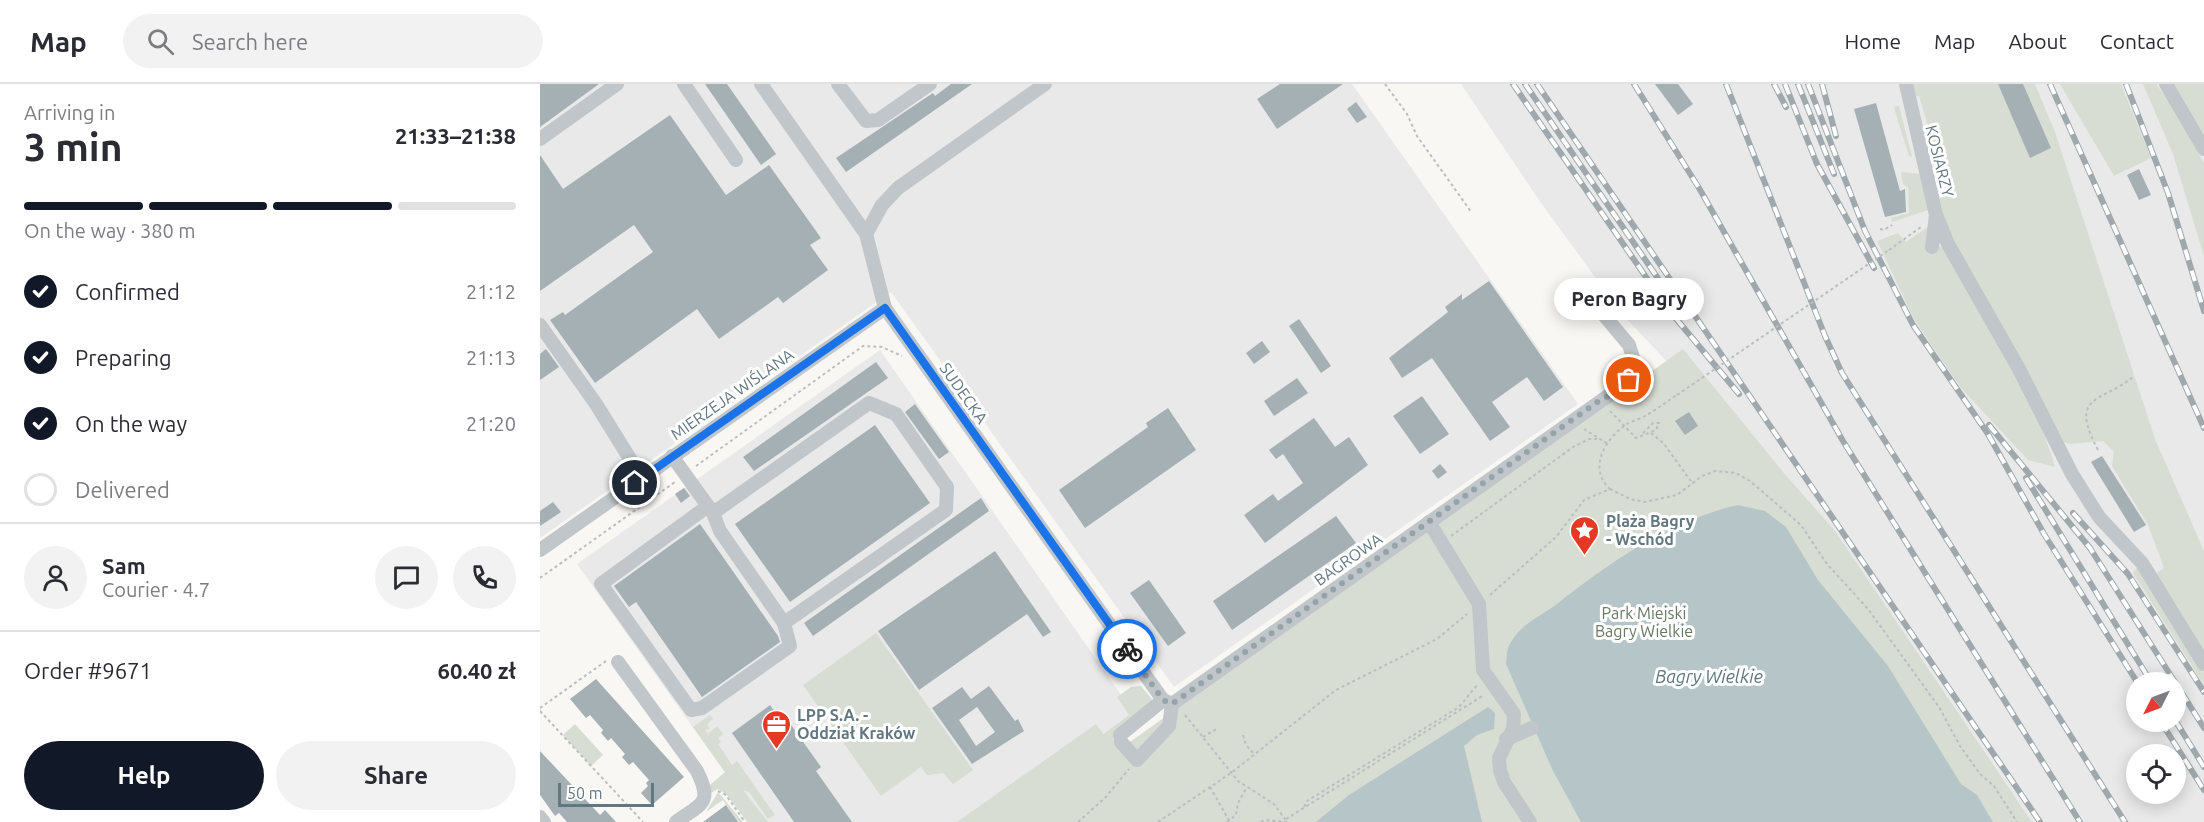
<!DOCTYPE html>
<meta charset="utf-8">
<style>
:root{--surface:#fff;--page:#f2f2f3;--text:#2b2b33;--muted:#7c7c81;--line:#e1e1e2;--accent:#111827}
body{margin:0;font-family:Ubuntu,sans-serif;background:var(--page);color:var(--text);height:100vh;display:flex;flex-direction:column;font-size:22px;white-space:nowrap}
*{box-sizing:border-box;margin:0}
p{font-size:20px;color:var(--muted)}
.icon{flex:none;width:33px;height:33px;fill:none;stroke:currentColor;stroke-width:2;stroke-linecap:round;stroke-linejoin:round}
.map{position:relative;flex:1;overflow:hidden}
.side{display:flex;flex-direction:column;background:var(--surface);width:540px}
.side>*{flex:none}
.needle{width:39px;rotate:228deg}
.fabs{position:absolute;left:1586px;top:588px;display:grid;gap:12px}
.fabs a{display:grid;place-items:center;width:60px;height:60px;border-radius:50%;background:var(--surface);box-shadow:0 3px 15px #0003;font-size:30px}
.scale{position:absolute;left:18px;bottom:15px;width:96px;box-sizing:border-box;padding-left:6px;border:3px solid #627780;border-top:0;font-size:16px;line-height:21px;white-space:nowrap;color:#627780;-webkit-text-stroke:4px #fff;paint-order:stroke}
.pin{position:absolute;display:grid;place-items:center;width:51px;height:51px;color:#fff;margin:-26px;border:3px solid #fff;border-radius:50%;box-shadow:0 2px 6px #0007}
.courier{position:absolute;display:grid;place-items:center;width:60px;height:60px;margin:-30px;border:4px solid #1a73e8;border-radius:50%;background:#fff;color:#222;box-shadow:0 2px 8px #0007}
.bubble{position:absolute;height:42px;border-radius:21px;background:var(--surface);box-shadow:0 3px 15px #0003;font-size:20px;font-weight:600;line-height:42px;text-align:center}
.head em{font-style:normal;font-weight:600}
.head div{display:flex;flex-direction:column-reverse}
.head{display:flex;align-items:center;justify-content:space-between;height:102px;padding:0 24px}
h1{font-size:39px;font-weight:600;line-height:45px}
.bar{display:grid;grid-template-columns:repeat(4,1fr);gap:9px 6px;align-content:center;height:72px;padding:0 24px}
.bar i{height:8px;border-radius:4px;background:var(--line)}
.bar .active{background:var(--accent)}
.bar p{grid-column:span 4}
.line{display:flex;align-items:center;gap:15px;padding:0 24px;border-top:2px solid var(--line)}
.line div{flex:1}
.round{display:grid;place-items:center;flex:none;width:63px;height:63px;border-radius:32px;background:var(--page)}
ol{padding:0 24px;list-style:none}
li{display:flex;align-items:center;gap:18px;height:66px}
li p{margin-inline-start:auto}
li .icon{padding:6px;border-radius:50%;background:var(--accent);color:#fff;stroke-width:4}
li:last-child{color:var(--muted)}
li i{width:33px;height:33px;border:3px solid var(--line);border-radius:50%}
.button{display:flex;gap:12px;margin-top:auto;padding:12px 24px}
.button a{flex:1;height:69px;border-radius:36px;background:var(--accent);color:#fff;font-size:24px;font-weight:600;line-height:69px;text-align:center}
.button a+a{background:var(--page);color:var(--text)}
header{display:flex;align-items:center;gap:36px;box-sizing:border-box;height:84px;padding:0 30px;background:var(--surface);border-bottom:2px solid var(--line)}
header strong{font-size:28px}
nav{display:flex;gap:33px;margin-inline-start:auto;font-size:21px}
.search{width:420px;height:54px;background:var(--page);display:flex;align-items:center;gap:15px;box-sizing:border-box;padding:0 21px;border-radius:33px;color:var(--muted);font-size:22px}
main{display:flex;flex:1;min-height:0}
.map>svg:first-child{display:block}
.built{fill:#e8e9e8;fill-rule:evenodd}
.green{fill:#d8ddd3}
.water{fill:#b6c5c7}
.building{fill:#a5b0b4;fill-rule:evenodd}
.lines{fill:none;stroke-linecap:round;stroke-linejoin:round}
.path{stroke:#babec0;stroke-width:2;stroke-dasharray:3 3;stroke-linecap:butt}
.minor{stroke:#c0c6c9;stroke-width:14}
.rail-casing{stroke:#9fa9ad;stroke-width:6}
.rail{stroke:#fff;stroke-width:4;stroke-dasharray:11;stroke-linecap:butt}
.path-bridge{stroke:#babec0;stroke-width:2;stroke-dasharray:3 3;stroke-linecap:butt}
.done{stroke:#96a4a9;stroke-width:6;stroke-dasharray:0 10.8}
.route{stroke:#1a73e8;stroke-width:8}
.labels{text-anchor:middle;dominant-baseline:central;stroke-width:6;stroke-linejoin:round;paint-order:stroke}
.street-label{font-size:16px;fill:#627780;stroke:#fff}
.poi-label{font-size:16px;font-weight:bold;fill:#627780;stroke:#fff;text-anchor:start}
.park-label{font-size:16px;fill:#687861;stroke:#fff}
.water-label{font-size:18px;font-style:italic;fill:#5d777b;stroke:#fff}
</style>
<header>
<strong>Map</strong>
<div class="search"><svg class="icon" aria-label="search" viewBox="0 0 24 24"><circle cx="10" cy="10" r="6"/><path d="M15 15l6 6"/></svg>Search here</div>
<nav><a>Home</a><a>Map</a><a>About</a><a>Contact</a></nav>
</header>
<main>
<section class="side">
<div class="head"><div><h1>3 min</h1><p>Arriving in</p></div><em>21:33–21:38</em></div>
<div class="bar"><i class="active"></i><i class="active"></i><i class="active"></i><i></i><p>On the way · 380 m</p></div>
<ol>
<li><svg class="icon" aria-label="check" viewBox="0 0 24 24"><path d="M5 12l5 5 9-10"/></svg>Confirmed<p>21:12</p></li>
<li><svg class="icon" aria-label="check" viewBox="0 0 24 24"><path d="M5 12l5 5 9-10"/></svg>Preparing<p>21:13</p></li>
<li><svg class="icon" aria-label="check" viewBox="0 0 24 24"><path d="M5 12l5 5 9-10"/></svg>On the way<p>21:20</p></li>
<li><i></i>Delivered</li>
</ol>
<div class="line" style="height:108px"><a class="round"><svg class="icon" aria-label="person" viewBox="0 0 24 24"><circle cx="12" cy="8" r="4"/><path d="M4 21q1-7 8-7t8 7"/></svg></a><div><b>Sam</b><p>Courier · 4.7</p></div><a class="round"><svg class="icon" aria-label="chat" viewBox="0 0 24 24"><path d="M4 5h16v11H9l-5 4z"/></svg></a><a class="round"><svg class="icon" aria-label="phone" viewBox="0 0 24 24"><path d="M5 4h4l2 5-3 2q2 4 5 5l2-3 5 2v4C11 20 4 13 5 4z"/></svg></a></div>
<div class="line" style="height:78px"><div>Order #9671</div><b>60.40 zł</b></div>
<div class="button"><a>Help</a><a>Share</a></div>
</section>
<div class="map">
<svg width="1664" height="738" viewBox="0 0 1664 738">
<rect width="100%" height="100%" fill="#f8f7f4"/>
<g class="built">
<polygon points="0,0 812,0 1038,320 634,603 351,208 0,454"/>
<path d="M 921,0 L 1664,0 L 1664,738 L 1492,738 L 1310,471 L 1081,229 L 999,116 ZM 1596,598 L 1635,598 L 1635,638 L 1596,638 ZM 1596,670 L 1635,670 L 1635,710 L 1596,710 Z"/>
<polygon points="340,266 593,628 441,738 220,738 37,480"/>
</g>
<g class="green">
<polygon points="1373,0 1495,0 1515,48 1615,355 1664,467 1664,571 1614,491 1624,484 1608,441 1572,382 1574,368 1563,357 1530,360 1518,356 1418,169 1401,128 1400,114 1408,111 1397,73 1389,75 1386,65 1394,62 1379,12 1371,14"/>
<polygon points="1520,0 1581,0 1611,74 1574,92"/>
<polygon points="1603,0 1616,0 1632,22 1664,79 1664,172 1633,70"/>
<polygon points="1633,0 1664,0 1664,53"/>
<polygon points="1356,22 1359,22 1372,73 1369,72 1354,24"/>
<polygon points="1361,88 1381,90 1388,112 1388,126 1352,138 1351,134 1369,129 1368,103 1363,100"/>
<path d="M 1392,140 L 1398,163 L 1405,162 C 1444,233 1492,304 1515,383 L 1488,376 L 1421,304 L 1375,237 L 1337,157 L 1358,149 L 1366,158 Z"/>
<polygon points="1143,265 1243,388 1295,447 1492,738 417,738 556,640 563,650 589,631 577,613 591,603 601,602 612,615 609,623 574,650 573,656 580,665"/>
<polygon points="1599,482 1664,589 1664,601 1593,489"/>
<polygon points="336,549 433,686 413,700 403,689 387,691 381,683 341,712 263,601"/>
<polygon points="170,631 173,635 167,640 170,645 165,646 168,650 177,642 183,650 178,654 181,658 178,660 192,681 197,677 235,731 228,735 209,708 203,706 228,738 207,738 187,711 178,705 171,709 170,701 185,688 153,643"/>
<polygon points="35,640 63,671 51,682 23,651"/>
<polygon points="178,708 203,738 198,738 183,716 166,728"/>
</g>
<g class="water">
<path d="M 1198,421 L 1225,427 L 1246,443 L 1278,496 L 1348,582 L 1421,700 L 1437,711 L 1453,738 L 1041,738 L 1013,687 L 966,580 C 967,572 966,565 971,558 C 982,539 1000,533 1017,520 C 1070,478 1131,436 1198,421 Z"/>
<polygon points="948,623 955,629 954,645 937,651 924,662 942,738 776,738 809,711"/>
</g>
<g class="building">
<polygon points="0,0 59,0 0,43"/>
<polygon points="165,0 187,0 236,70 221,81"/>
<polygon points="411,0 432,0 306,88 296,74 393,9 395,12"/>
<polygon points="740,0 803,0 737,45 717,15"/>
<polygon points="1115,0 1138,0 1153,20 1138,31"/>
<polygon points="1458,0 1483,0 1511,64 1490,74"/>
<polygon points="816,18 827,33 817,39 807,25"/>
<polygon points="1336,19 1360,107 1365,105 1366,128 1345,133 1314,25"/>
<polygon points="130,31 186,111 229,81 281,154 270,161 288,186 243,219 238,213 179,255 157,225 55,299 10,236 23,228 25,231 113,168 94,141 0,207 0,71 23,105"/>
<polygon points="1599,85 1611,111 1599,116 1587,91"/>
<polygon points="949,197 1023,303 1004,317 987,293 952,318 970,343 950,357 892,274 862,294 849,274 908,228 905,223 922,210 922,216"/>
<polygon points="759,235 791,282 781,289 749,242"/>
<polygon points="722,257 730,268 714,280 706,269"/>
<polygon points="6,265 19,283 0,296 0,270"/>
<polygon points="336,278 348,294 214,387 203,373"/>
<polygon points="757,294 768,309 734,332 724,317"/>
<polygon points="882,312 909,350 880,370 853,332"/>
<polygon points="375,320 409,368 399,375 365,328"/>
<polygon points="628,324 656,366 545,444 519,406 608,343 606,339"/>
<polygon points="1149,328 1158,342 1145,351 1135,337"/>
<polygon points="774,334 795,363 809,353 828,381 725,459 704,431 733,410 738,417 763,399 743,370 736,375 729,366"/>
<polygon points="335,341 390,419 250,518 195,440"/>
<polygon points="1562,372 1606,441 1594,448 1551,378"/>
<polygon points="900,380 907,388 898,395 892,387"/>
<polygon points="144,404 150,412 141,419 135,410"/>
<polygon points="441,414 449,427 273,552 264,539"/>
<polygon points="13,418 21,428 0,442 0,427"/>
<polygon points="796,432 816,459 692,546 673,517"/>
<polygon points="160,440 238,552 240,558 162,613 96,518 89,523 74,502"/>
<polygon points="455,467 511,548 503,553 487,530 379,606 338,547"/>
<polygon points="609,496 646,549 628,562 590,509"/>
<polygon points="56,595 144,693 112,721 101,709 108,702 106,699 109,696 93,678 89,681 82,673 85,670 71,654 68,657 61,649 63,646 50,631 46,634 30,615"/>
<path d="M 449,602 L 475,637 L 478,635 L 484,647 L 432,680 L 392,624 L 422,603 L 431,615 ZM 437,623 L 455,648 L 436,662 L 419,636 Z"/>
<polygon points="230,621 239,634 244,631 281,683 276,687 312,738 254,738 192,649"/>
<polygon points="0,667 60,731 65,726 76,738 27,738 19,729 15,732 0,711"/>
<polygon points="186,721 198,738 163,738"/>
</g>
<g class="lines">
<g class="path">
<polyline points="845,0 867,30 877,52 932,129"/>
<polyline points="1340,145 1344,146 1352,141"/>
<polyline points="1349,166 1381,143"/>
<polyline points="1070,327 1096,354 1116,346 1119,339 1113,339 1102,350"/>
<polyline points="1044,345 1068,360"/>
<polyline points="1111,349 1124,360 1153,400"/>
<path d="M 1558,366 C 1528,309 1561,320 1594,292"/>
<polyline points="156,382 323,262 342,263 362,272"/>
<polyline points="1070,405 1090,415 1105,418 1137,411 1162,392 1175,387 1196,389 1210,397 1261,441 1287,480 1328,525 1399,623 1420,662 1440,690 1454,702 1477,738"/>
<polyline points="911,452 1033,363 1049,355 1057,355"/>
<polyline points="0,494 135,398"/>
<path d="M 950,511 L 1016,453 L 1044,416 L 1070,405 C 1048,385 1064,357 1084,342 C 1090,337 1099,336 1105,332 C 1116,326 1126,318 1137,311"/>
<polyline points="0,624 66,577"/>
<polyline points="0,627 103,738"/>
<polyline points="645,631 698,697 734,720 747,738"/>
<polyline points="703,651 706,661 714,670"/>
<polyline points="663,653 678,644"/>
<polyline points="670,703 690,738"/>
<polyline points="178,707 186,711 205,738"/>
<polyline points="764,723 767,717 919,623 938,600"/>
<polyline points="746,735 944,611"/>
<polyline points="538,738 565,714 589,685"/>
<polyline points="618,738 691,689 796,606 897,555 927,530"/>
<polyline points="687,738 696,731 698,719 707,703"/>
<polyline points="721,738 724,736 747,738"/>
</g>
<g class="minor">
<polyline points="144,0 196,76"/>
<polyline points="221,0 326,150 345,224 623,616 632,620"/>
<polyline points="298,0 326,37 338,36 390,0"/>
<polyline points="1366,0 1396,131 1392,163"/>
<polyline points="1626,0 1664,65"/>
<polyline points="0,55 77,0"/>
<polyline points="1396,131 1408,160 1479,285 1532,390 1559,433 1602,479 1664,580"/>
<polyline points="326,150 342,121 358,104 505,0"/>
<polyline points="0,241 56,320 92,378"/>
<polyline points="132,372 173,429 180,447 244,539 406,426 407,403 356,330 329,319 173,429"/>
<polyline points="168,422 61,500 151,626 162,624 250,562 244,539"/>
<polyline points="889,438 939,520 943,586 974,630 973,645 959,674 960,686 964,698 990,738"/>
<polyline points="0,466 345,224"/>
<path d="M 78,578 L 157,687 C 173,720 162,719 136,738"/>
<polyline points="623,616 580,651 581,658 597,676 629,642 632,620"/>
<polyline points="632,620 1085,300 1096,283 1089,261 1058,224"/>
<polyline points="966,655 992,644"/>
<polyline points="0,733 4,738"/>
</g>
<defs>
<g id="rail">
<polyline points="973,0 1128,225 1199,310"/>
<polyline points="985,0 1130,212"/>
<polyline points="997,0 1500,738"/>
<polyline points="1094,0 1159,104 1303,357 1540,738"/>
<polyline points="1186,0 1285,252 1302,289 1585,738"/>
<polyline points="1234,0 1246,23"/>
<polyline points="1245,0 1277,80 1334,184"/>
<polyline points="1258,0 1294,90"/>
<polyline points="1268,0 1325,147 1373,241 1448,350 1504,450 1597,598"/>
<polyline points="1282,0 1296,52"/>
<polyline points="1510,0 1664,344"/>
<polyline points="1586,0 1628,109 1664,227"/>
<polyline points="1449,341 1550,464 1664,644"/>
<polyline points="1486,394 1611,598"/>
<polyline points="1533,429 1588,490 1664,608"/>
<polyline points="1635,636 1664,683"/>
<polyline points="1621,638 1664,706"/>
</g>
</defs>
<use href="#rail" class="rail-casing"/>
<use href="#rail" class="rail"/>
<polyline class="path-bridge" points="1137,311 1349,166"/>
</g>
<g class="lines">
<polyline class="done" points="587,565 623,616 632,620 1060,316 1075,309 1089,296"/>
<polyline class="route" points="95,399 345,224 587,565"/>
</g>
<defs>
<symbol id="sight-pin" viewBox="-11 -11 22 30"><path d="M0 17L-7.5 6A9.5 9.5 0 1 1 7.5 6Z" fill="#e73725" stroke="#fff"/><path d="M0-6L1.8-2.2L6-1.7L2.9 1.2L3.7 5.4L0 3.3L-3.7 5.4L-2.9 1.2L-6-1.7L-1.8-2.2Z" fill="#fff"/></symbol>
<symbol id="office-pin" viewBox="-11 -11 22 30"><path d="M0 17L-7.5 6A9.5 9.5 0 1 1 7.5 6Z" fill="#e73725" stroke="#fff"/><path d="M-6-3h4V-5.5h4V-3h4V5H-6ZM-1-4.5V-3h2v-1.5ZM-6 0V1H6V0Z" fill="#fff"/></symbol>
</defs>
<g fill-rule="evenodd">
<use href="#sight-pin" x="1028" y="430" width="33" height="45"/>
<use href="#office-pin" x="220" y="624" width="33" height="45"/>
</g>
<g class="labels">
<g class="street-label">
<text transform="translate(1400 77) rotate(76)">KOSIARZY</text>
<text transform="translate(424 309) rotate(55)">SUDECKA</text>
<text transform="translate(192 310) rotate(-35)">MIERZEJA WIŚLANA</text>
<text transform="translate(808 475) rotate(-35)">BAGROWA</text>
</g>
<g class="poi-label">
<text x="1066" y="437">Plaża Bagry<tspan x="1066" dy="18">- Wschód</tspan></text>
<text x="257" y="631">LPP S.A. -<tspan x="257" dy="18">Oddział Kraków</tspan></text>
</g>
<g class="park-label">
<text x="1104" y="529">Park Miejski<tspan x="1104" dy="18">Bagry Wielkie</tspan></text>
</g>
<g class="water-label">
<text x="1169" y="592">Bagry Wielkie</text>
</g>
</g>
</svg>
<div class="fabs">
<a><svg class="needle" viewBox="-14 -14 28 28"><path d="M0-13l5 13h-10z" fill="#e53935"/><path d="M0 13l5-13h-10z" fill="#7c7c81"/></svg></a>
<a><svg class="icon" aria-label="locate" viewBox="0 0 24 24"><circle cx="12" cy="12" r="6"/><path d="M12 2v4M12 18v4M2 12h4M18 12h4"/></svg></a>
</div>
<div class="scale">50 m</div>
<div class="pin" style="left:1089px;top:296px;background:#ea580c"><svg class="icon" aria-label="bag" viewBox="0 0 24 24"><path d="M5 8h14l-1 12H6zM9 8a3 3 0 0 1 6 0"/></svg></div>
<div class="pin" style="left:95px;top:399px;background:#1f2937"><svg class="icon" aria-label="home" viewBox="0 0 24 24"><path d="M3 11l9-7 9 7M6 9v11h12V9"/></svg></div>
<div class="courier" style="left:587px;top:565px"><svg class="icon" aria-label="bike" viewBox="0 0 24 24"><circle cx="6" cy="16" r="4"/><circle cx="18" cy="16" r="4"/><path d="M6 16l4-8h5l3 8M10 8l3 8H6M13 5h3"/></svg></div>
<div class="bubble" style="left:1014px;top:194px;width:150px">Peron Bagry</div>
</div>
</main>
